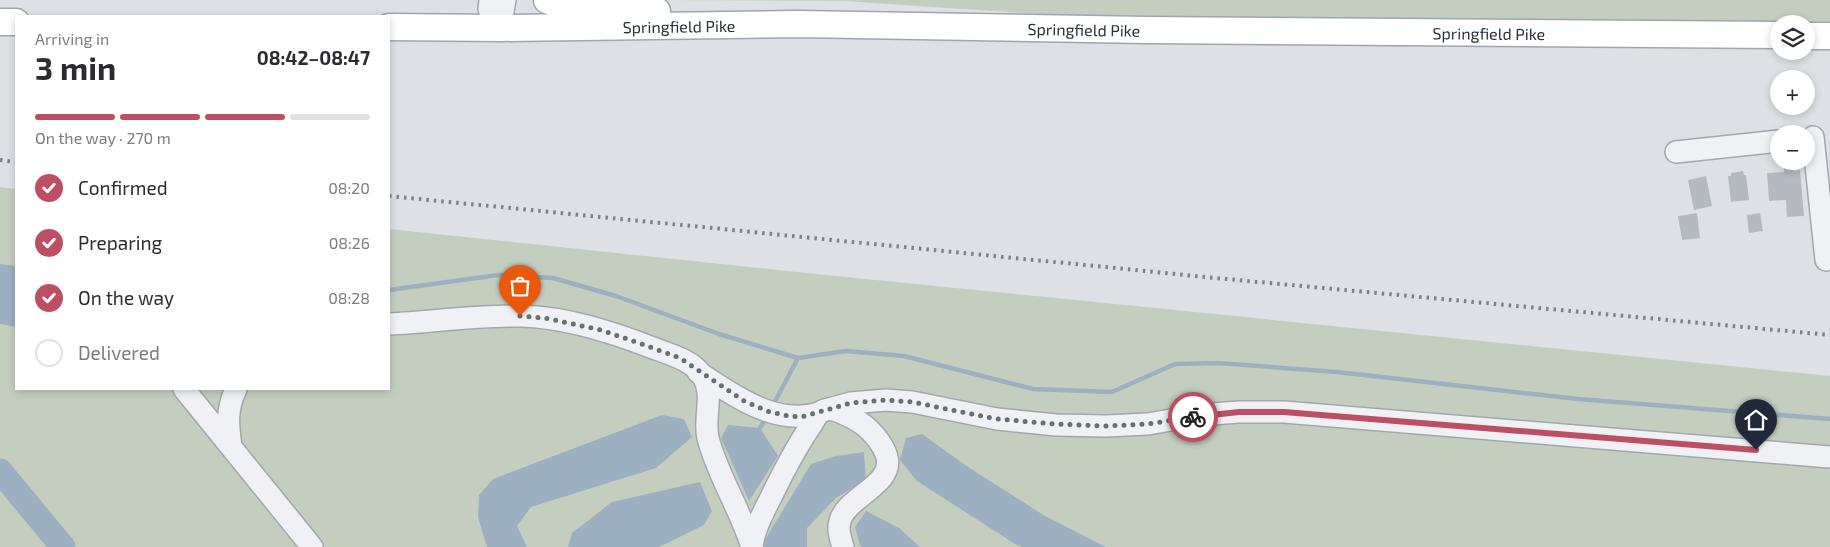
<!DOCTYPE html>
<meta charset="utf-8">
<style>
:root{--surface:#fff;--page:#f2f2f3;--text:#2b2b33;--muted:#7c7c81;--line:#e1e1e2;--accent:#bd4f65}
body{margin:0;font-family:"Exo 2",sans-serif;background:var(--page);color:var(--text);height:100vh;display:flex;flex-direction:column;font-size:19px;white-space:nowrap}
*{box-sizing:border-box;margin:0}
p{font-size:16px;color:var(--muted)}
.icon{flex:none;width:28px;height:28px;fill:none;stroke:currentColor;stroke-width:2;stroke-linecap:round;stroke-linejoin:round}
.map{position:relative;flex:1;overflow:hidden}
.side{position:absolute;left:15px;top:15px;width:375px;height:375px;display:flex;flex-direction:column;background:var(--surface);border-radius:0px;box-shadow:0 2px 8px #0003}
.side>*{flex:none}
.fabs{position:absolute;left:1770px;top:15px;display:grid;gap:10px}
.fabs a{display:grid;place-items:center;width:45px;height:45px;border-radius:50%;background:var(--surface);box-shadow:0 2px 8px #0003;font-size:25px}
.pin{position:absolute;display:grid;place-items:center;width:42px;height:42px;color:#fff;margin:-51px -21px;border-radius:50% 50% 50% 0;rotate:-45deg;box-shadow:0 0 5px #0007}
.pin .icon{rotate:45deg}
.courier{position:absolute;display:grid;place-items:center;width:50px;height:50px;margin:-25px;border:4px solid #bd4f65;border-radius:50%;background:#fff;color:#222;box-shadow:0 1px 6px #0007}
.summary em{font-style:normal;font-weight:700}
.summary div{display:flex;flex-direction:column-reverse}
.summary{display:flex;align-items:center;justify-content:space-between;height:85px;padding:0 20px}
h1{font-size:32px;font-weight:700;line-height:38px}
.bar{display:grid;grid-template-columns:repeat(4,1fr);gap:8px 5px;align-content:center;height:60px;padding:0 20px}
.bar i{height:6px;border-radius:4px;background:var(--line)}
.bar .current{background:var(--accent)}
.bar p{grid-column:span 4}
ol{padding:0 20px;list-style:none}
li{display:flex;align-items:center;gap:15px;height:55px}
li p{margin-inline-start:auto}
li .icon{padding:5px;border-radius:50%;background:var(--accent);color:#fff;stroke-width:4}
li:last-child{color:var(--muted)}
li i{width:28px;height:28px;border:2px solid var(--line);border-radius:50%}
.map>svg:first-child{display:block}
.green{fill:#c4cebf}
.water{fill:#9cb0c1}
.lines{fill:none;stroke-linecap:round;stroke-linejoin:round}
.stream{stroke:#9cb0c1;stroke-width:4.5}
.river{stroke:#9cb0c1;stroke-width:25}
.building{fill:#b5bac1}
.minor-casing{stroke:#a3a8ae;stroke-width:24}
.major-casing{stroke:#9ea6af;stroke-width:29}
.minor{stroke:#eff1f4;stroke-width:21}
.major{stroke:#fff;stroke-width:26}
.rail{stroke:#78818d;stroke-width:4;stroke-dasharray:2.5 5;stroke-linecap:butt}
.done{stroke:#676e76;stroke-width:5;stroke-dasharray:0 9}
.route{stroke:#bd4f65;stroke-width:6}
.labels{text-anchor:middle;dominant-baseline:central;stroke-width:4;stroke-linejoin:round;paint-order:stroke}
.street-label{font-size:16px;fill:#28303a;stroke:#eceff3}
</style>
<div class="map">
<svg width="1830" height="547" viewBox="0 0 1830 547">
<rect width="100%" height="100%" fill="#dde1e5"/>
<g class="green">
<polygon points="661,0 1830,0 1830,23 1066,16 844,1"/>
<polygon points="0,187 16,189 16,389 389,389 389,229 806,273 1830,376 1830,547 0,547"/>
</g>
<g class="water">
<polygon points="0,264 16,266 16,327 0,324"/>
<polygon points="662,415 684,419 692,437 656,468 531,507 517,526 527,547 487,547 478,517 479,495 493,479"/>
<polygon points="728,425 760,428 778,456 749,501 721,438"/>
<polygon points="922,434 968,467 1045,516 1106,547 1022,547 1015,544 917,481 900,460 906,438"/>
<polygon points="864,452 866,480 836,498 807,528 807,547 765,547 763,543 811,464 836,456"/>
<polygon points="700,482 712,511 704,525 659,547 568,547 572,533 612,502"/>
<polygon points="866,511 899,528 920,547 862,547 860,545 855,527"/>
</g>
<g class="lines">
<g class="stream">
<polyline points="389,290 498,275 553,278 616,296 719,334 798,358 846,351 904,356 1033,389 1112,392 1175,364 1218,363 1337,372 1578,399 1830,419"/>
<polyline points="772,407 798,358"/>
<polyline points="760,428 767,416"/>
</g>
<polyline class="river" points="0,471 63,547"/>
</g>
<g class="building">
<polygon points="1793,166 1794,171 1800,170 1804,216 1787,217 1786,200 1769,201 1767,173 1784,172 1784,167"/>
<polygon points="1743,171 1744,175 1746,175 1749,200 1731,202 1728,176 1731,176 1731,173"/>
<polygon points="1706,176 1712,206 1694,210 1688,180"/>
<polygon points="1697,213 1700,238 1682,240 1678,216"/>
<polygon points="1760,213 1763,231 1749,233 1747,215"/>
</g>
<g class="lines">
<defs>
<g id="minor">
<polyline points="490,0 489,9 500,28"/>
<polyline points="500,28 505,0"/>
<polyline points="1813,137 1826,260"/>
<polyline points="1676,152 1779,141"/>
<path d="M 389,324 C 433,322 477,315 521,316 C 566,317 612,332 653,348 C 669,354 692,360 702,375 C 715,395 703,417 708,438 C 717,474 741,511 752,547"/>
<path d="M 698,372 C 733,395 777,428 821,412"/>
<polyline points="184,389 312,547"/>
<polyline points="829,409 851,403 886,400 912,402 997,419 1056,425 1106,426 1148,424 1199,415 1239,412 1284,412 1830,457"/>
<path d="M 231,447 C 228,424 226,410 236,389"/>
<path d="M 752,546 C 755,525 767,506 776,487 C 787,465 798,444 812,424 C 814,421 817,414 821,412 C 829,405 847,415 856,420 C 869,427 883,443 887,457 C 894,485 846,497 840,521 C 837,530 841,539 843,547"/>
</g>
<g id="major">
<polyline points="547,0 555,3 657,11"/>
<polyline points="0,22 16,22"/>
<path id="s1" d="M 389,27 L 500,28 L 799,24 L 1147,30 L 1779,35"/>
<polyline points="1806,36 1830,36"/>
</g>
</defs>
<use href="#minor" class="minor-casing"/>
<use href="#major" class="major-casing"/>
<use href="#minor" class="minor"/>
<use href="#major" class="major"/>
<g class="rail">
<polyline points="0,160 16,162"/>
<polyline points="389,196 1226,279 1830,335"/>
</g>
</g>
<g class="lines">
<polyline class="done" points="520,316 545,318 601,330 636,342 680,358 744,401 767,411 788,416 801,417 851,403 886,400 912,402 997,419 1056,424 1106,426 1148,424 1193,417"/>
<polyline class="route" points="1193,417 1239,412 1284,412 1756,450"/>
</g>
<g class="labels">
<g class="street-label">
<text stroke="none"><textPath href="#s1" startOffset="290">Springfield Pike</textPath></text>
<text stroke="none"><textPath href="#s1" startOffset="695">Springfield Pike</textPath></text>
<text stroke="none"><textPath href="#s1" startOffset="1100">Springfield Pike</textPath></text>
</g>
</g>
</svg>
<div class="fabs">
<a><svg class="icon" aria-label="layers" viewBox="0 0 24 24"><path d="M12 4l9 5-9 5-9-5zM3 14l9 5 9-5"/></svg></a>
<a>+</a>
<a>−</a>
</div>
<div class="pin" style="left:520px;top:316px;background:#ea580c"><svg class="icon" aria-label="bag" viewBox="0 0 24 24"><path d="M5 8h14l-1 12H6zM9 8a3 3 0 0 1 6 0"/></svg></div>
<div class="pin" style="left:1756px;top:450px;background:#1f2937"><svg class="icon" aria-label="home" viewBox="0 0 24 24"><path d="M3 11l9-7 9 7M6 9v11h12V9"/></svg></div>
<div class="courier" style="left:1193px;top:417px"><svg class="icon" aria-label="bike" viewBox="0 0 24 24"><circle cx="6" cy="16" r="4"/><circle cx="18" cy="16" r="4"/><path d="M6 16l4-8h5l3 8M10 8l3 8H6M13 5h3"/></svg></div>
<section class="side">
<div class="summary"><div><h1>3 min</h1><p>Arriving in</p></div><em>08:42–08:47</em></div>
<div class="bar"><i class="current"></i><i class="current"></i><i class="current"></i><i></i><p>On the way · 270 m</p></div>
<ol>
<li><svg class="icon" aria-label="check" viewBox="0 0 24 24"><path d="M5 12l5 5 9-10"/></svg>Confirmed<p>08:20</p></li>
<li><svg class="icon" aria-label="check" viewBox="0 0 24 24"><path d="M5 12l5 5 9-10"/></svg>Preparing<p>08:26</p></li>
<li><svg class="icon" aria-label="check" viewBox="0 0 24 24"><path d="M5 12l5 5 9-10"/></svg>On the way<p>08:28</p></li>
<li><i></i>Delivered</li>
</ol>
</section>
</div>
